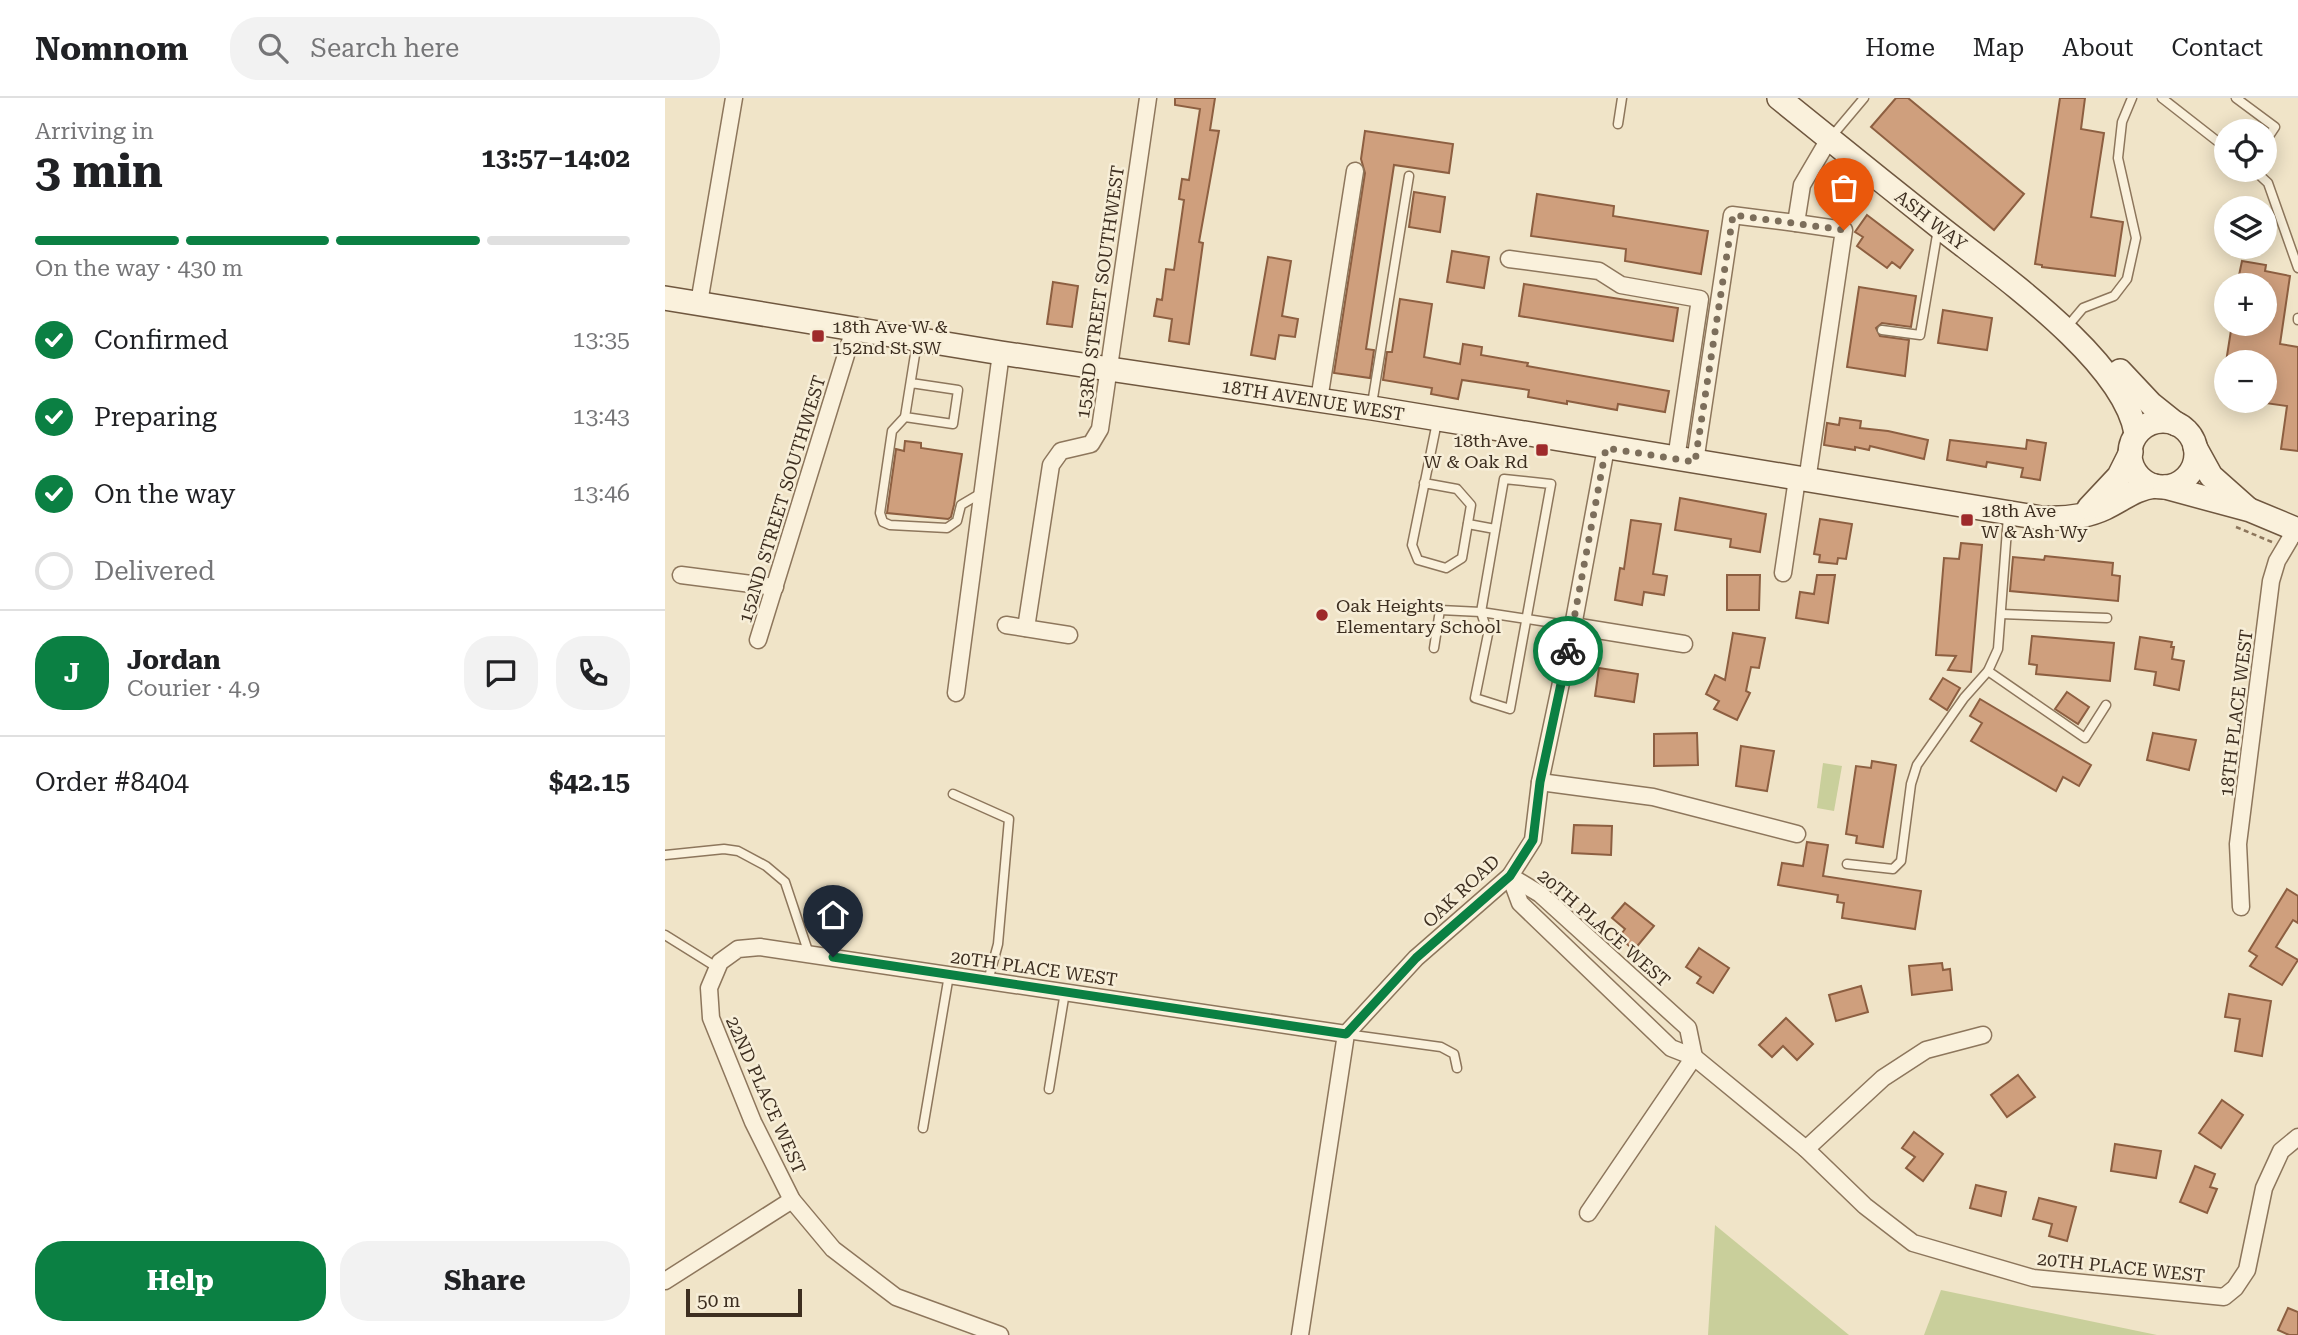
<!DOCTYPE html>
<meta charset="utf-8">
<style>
:root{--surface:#fff;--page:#f2f2f2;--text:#202124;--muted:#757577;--line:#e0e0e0;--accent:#0b8043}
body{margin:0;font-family:"Roboto Serif",serif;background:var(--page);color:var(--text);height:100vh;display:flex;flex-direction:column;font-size:26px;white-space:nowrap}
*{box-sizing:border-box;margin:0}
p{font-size:23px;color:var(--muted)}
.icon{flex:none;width:38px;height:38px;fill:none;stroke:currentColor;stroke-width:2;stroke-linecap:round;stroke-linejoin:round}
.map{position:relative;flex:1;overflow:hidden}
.details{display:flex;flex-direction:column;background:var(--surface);width:665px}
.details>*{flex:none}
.buttons{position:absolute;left:1549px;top:21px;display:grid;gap:14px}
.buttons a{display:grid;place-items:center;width:63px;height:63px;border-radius:50%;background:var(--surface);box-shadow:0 4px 18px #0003;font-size:35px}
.scale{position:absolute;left:21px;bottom:18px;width:116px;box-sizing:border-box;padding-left:7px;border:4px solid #3d2e20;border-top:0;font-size:19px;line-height:24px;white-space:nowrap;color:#3d2e20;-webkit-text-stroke:5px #f7eed8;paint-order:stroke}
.pin{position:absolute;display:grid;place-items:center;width:60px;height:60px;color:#fff;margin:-72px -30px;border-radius:50% 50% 50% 0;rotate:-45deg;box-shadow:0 0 7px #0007}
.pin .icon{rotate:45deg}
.courier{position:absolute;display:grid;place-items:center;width:70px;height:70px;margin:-35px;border:5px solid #0b8043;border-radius:50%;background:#fff;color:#222;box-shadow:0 2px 9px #0007}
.headline em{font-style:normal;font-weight:700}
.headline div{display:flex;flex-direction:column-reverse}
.headline{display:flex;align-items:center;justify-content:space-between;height:119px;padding:0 35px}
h1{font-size:46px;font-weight:700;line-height:52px}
.bar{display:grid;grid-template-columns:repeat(4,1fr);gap:10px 7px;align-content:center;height:84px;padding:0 35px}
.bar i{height:9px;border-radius:5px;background:var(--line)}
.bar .on{background:var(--accent)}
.bar p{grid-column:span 4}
.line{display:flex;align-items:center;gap:18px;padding:0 35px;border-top:2px solid var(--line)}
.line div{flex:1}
.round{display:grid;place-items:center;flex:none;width:74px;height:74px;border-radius:28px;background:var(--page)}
ol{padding:0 35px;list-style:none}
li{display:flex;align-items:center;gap:21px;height:77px}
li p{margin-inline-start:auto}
li .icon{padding:7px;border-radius:50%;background:var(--accent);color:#fff;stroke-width:4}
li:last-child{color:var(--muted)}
li i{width:38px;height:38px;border:4px solid var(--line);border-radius:50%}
.button{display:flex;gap:14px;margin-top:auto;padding:14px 35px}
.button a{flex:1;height:80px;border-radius:28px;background:var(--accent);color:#fff;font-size:28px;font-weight:700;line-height:80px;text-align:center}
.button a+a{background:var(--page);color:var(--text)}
header{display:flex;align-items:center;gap:42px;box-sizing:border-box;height:98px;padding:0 35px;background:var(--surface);border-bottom:2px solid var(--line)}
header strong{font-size:33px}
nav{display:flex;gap:38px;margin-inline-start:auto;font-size:24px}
.search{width:490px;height:63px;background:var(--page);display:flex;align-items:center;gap:18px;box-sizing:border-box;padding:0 24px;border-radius:28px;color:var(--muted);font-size:26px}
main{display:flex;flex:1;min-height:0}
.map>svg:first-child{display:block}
.green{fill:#c9cf9b}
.building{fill:#cf9f7d;stroke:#8d5f41;stroke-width:2}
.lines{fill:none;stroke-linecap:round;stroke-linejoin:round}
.lane-casing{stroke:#8d765c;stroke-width:11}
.street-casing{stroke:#8d765c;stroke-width:19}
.secondary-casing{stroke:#6f573f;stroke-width:26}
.path{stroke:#8d765c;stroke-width:2.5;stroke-dasharray:5 3.5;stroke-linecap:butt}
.lane{stroke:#faf1dc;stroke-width:8}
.street{stroke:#faf1dc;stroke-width:16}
.secondary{stroke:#faf1dc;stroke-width:23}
.done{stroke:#7c6e5b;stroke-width:7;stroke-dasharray:0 12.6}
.route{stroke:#0b8043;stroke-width:9}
.poi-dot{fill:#9e2a2b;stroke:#f7eed8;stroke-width:2.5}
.labels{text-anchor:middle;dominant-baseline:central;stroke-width:5;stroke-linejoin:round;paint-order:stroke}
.street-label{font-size:18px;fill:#3d2e20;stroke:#f7eed8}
.poi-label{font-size:18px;fill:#3d2e20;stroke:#f7eed8;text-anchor:start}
</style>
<header>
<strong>Nomnom</strong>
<div class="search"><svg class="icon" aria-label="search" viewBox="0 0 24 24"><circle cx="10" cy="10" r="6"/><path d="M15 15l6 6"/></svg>Search here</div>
<nav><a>Home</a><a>Map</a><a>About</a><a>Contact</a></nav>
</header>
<main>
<section class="details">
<div class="headline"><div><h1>3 min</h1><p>Arriving in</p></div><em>13:57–14:02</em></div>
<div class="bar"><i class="on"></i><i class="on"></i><i class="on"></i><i></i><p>On the way · 430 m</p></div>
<ol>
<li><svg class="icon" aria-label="check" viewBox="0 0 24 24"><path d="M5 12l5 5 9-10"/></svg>Confirmed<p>13:35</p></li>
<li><svg class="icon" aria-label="check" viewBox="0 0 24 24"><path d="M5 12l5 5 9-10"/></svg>Preparing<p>13:43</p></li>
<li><svg class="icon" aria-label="check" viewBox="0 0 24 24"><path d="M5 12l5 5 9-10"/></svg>On the way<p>13:46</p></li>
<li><i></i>Delivered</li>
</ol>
<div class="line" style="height:126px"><b class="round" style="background:var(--accent);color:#fff">J</b><div><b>Jordan</b><p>Courier · 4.9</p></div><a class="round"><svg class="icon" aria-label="chat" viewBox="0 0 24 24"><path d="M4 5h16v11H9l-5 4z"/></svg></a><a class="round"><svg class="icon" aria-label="phone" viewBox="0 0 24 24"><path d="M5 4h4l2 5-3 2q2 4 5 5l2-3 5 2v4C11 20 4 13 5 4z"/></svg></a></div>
<div class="line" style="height:91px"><div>Order #8404</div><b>$42.15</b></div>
<div class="button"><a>Help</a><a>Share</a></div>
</section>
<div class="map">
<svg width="1633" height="1237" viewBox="0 0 1633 1237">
<rect width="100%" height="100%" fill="#f0e4c8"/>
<g class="green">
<polygon points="1158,665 1177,668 1169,713 1152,710"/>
<polygon points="1050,1127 1184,1237 1043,1237"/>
<polygon points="1276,1192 1492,1237 1259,1237"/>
</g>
<g class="building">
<polygon points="510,0 550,0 545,32 554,33 534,144 538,145 524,246 504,243 507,221 489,218 492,201 497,202 501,171 509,172 519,102 514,101 517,81 524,82 535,11 510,7"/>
<polygon points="1231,0 1243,0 1359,96 1329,132 1206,29"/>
<polygon points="1395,0 1420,0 1416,31 1439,35 1426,119 1458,124 1450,178 1377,169 1377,167 1370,166"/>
<polygon points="700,33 788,46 784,75 729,67 701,251 709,252 705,280 669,275 700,75 696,61"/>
<polygon points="749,94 780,99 775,134 744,129"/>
<polygon points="872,96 949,108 948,118 1043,133 1036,176 960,163 961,151 866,138"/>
<polygon points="1202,117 1248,152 1235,170 1227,164 1222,170 1192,148 1198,139 1190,134"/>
<polygon points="787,153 824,159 819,190 782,184"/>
<polygon points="603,159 626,163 617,218 633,221 630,239 614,237 610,261 586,257"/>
<polygon points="1577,163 1601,167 1600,173 1625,178 1615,246 1633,249 1633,353 1616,351 1622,308 1600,305 1600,264 1561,264 1567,226 1600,226 1600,187 1572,187"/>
<polygon points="388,184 413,188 407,229 382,226"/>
<polygon points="859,186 1013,210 1008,243 854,218"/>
<polygon points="1194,189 1251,198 1246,229 1217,225 1211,230 1215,238 1244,242 1240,278 1182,269"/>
<polygon points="735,201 767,206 759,259 795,266 798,246 817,249 816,257 863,265 862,268 1004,293 1000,314 953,306 952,312 902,303 902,306 863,299 864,292 797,282 793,301 766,296 767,290 718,282 722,254 727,254"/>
<polygon points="1278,212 1327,220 1322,252 1273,245"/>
<polygon points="1175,320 1196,323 1195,330 1223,333 1263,342 1259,361 1205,348 1204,352 1190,349 1190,352 1159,347 1162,325 1174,327"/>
<polygon points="1285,342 1361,351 1362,342 1381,345 1375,382 1356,379 1358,370 1322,364 1321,369 1282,362"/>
<polygon points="240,343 256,345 256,350 297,356 289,407 286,419 283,421 222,415 231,351 239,353"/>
<polygon points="1015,400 1101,416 1095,454 1065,449 1066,441 1010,432"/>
<polygon points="1155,421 1187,426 1181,461 1173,460 1172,466 1154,464 1155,457 1149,456"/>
<polygon points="966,422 996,426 988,476 1002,478 999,497 979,494 977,507 950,502 955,470 959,471"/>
<polygon points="1296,445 1317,447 1306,574 1283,572 1291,558 1271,557 1279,460 1294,461"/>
<polygon points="1380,458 1448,465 1447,477 1455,478 1453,503 1345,493 1348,459 1379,462"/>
<polygon points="1062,477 1095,477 1094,512 1062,512"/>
<polygon points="1152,477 1170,477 1163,525 1131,520 1135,494 1149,496"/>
<polygon points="1068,535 1100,540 1094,570 1086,569 1081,593 1085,595 1072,622 1049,611 1054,603 1041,596 1050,577 1060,582"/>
<polygon points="1367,538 1449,545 1445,583 1371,576 1372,567 1364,566"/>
<polygon points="1475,539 1507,544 1506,549 1509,549 1507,561 1519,563 1514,592 1489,587 1491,574 1470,571"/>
<polygon points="934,570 973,576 969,604 930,598"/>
<polygon points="1278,580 1295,590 1282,612 1265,601"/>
<polygon points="1402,594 1424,609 1413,626 1390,611"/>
<polygon points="1315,601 1426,667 1414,688 1398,679 1391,693 1306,643 1317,625 1305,618"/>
<polygon points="1032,635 1033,667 989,668 989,636"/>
<polygon points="1488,635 1531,642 1524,672 1482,662"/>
<polygon points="1076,648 1109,653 1102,693 1071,688"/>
<polygon points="1207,663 1231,667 1218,749 1191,745 1192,738 1181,736 1191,668 1206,670"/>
<polygon points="909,727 947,728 946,757 907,755"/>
<polygon points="1142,744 1163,747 1158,778 1256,793 1250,831 1177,820 1179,805 1172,804 1173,797 1113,787 1117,765 1138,768"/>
<polygon points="1622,791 1633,798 1633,825 1628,822 1611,849 1633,862 1617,887 1585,868 1592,858 1584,853"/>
<polygon points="960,805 989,828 969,852 954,839 960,831 947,820"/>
<polygon points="1034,850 1064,870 1048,895 1032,885 1036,879 1021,869"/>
<polygon points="1277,865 1278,872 1285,871 1287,892 1247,897 1244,868"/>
<polygon points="1196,888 1203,914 1171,923 1164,897"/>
<polygon points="1564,896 1606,903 1597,958 1570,953 1575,921 1560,919"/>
<polygon points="1121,920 1148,946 1132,962 1118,948 1107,959 1094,947"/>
<polygon points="1353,977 1370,999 1342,1019 1326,997"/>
<polygon points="1557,1002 1578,1017 1556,1050 1534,1035"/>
<polygon points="1249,1034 1278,1056 1258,1083 1241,1070 1250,1059 1237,1050"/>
<polygon points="1450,1046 1496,1053 1491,1080 1446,1073"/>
<polygon points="1530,1068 1550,1076 1545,1089 1552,1091 1542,1115 1515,1104"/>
<polygon points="1311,1087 1341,1094 1336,1118 1305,1110"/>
<polygon points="1374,1100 1411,1109 1402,1143 1384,1138 1387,1126 1368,1121"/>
<polygon points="1623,1210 1633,1214 1633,1237 1624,1237 1613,1232"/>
</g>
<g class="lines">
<defs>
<g id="lane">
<polyline points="1497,0 1561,50"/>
<polyline points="1571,0 1610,29 1600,44"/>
<polyline points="953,26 957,0"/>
<polyline points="1167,38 1199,0"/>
<polyline points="1589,72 1603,85 1633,170"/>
<polyline points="1633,220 1633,222"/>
<polyline points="1402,229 1418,210 1449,198 1462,181 1471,140 1453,60 1457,24 1467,0"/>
<polyline points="1217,232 1255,237 1273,131"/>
<polyline points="246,285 293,292 288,326 240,319 252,244"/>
<polyline points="707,306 744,78"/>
<polyline points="240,319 227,333 215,415 218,424 225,427 282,430 292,423 296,407 318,394"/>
<polygon points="839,381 886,386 845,611 810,600 823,536 816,514"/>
<polyline points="759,385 792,391 806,407 797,460 781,470 753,462 747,447 772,324"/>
<polyline points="803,426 830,431"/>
<polyline points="1336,516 1442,520"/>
<polyline points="769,550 775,512 816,514 908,528"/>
<polyline points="1323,573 1420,640 1441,607"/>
<polyline points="288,696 344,721 333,846 323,883"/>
<polyline points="0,757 59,751 73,753 101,768 120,784 144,856"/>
<polyline points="1182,766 1228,771 1236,763 1246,686 1252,667 1299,600 1323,573 1333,551 1343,418"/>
<polyline points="0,837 53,870"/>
<polyline points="681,936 776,949 789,956 792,970"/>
<polyline points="384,991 400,894"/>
<polyline points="258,1030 284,877"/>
</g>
<g id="street">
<polyline points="1131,125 1179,132 1142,383"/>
<polyline points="844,161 934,173 956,187 1035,201 1011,361"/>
<polyline points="34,205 69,0"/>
<polyline points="654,302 690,73"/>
<polyline points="1030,364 1067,117 1131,125 1137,87 1164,41"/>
<polyline points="1118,475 1132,381"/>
<polyline points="16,477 110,489"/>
<polyline points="341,527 404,537"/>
<polyline points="908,528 1019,546"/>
<polyline points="361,530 386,367 396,353 426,346 435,331 483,0"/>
<polyline points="93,542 189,231"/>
<polyline points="291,595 336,255"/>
<polyline points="875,684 988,699 1132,736"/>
<polyline points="845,778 855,805 1006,950 1029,959 1141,1051 1200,1108 1248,1145 1368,1180 1559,1199 1570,1190 1582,1172 1599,1090 1616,1053 1633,1039"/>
<polyline points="845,778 875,796 1023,930 1029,959"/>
<polyline points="1576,809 1573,746 1606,483 1612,463 1631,431"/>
<polyline points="1141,1051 1218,980 1261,952 1318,937"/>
<polyline points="923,1115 1029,959"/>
<polyline points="0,1183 127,1102"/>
<polyline points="335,1237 231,1199 168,1151 127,1102 88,1024 46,920 44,890 55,864 73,851 95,849 681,936"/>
<polyline points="635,1237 681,936 751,860 845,778 868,742 875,684 908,528 941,350"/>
</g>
<g id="secondary">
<path d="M 1114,0 C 1167,43 1219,85 1272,127 C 1331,174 1458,261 1471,335"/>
<path d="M 0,200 L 336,255 L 707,310 L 1376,420 C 1396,421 1421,419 1440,410 C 1457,402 1471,390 1490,388"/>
<polyline points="1455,273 1486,306 1511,326"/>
<circle cx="1498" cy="356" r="33"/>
<polyline points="1530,349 1546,378 1582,410"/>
<polyline points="1500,389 1585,412 1633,432"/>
<polyline points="1424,410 1454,378 1466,354"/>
</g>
</defs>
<use href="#lane" class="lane-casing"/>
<use href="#street" class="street-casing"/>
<use href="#secondary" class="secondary-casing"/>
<polyline class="path" points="1571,429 1607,444"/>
<use href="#lane" class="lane"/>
<use href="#street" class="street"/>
<use href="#secondary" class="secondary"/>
</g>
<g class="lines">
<polyline class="done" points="903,553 941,350 1030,364 1068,117 1179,132"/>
<polyline class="route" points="168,859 681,936 751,860 845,778 868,742 875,684 903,553"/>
</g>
<g class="poi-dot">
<rect x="146" y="231" width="14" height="14" rx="3.5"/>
<rect x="870" y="345" width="14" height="14" rx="3.5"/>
<rect x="1295" y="415" width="14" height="14" rx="3.5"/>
<circle cx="657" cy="517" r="7"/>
</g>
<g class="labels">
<g class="street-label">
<text transform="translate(1266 122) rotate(38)">ASH WAY</text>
<text transform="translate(435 194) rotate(-82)">153RD STREET SOUTHWEST</text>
<text transform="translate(648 302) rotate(9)">18TH AVENUE WEST</text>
<text transform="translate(117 401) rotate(-73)">152ND STREET SOUTHWEST</text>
<text transform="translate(1571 615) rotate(-83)">18TH PLACE WEST</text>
<text transform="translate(796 793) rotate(-43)">OAK ROAD</text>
<text transform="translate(939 830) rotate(41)">20TH PLACE WEST</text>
<text transform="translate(369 870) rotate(8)">20TH PLACE WEST</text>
<text transform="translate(101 997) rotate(66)">22ND PLACE WEST</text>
<text transform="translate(1456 1169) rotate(6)">20TH PLACE WEST</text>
</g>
<g class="poi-label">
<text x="167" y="228">18th Ave W &amp;<tspan x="167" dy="21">152nd St SW</tspan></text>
<text x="863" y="342" text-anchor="end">18th Ave<tspan x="863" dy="21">W &amp; Oak Rd</tspan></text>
<text x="1316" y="412">18th Ave<tspan x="1316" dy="21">W &amp; Ash Wy</tspan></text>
<text x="671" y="507">Oak Heights<tspan x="671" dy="21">Elementary School</tspan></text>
</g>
</g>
</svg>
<div class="buttons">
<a><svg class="icon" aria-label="locate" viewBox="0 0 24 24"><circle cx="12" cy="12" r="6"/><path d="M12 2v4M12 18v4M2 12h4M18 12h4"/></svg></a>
<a><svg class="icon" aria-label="layers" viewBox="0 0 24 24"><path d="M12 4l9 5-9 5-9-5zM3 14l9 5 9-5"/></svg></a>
<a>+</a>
<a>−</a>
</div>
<div class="scale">50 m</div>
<div class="pin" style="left:1179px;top:132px;background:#ea580c"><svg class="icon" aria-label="bag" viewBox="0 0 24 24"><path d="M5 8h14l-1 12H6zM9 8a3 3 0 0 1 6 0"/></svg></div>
<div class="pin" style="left:168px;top:859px;background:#1f2937"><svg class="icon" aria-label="home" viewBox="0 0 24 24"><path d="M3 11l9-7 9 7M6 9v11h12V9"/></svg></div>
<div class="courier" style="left:903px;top:553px"><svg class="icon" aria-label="bike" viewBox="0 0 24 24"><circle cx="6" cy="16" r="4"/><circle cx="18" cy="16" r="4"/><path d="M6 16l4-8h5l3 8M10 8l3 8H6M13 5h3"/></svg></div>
</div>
</main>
